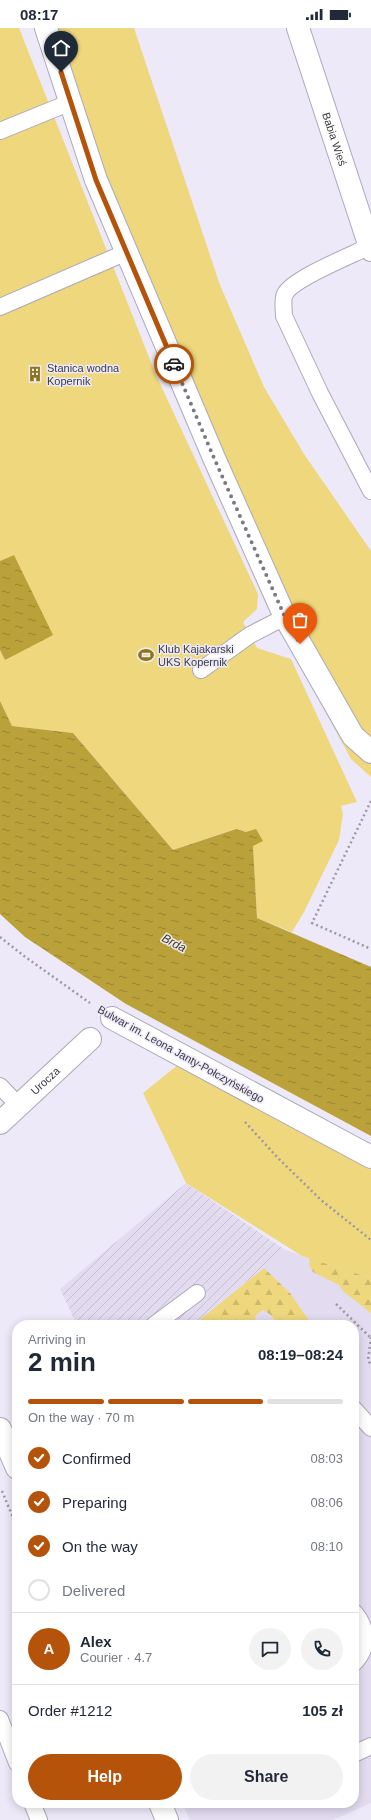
<!DOCTYPE html>
<meta charset="utf-8">
<style>
:root{--surface:#fff;--page:#f2f2f3;--text:#1f2937;--muted:#747a83;--line:#e0e1e3;--accent:#b45309}
body{margin:0;font-family:Arial,sans-serif;background:var(--page);color:var(--text);height:100vh;display:flex;flex-direction:column;font-size:15px;white-space:nowrap}
*{box-sizing:border-box;margin:0}
p{font-size:13px;color:var(--muted)}
.icon{flex:none;width:22px;height:22px;fill:none;stroke:currentColor;stroke-width:2;stroke-linecap:round;stroke-linejoin:round}
.map{position:relative;flex:1;overflow:hidden}
.details{position:absolute;left:12px;top:1292px;width:347px;height:488px;display:flex;flex-direction:column;background:var(--surface);border-radius:16px;box-shadow:0 2px 10px #0003}
.details>*{flex:none}
.pin{position:absolute;display:grid;place-items:center;width:34px;height:34px;color:#fff;margin:-41px -17px;border-radius:50% 50% 50% 0;rotate:-45deg;box-shadow:0 0 4px #0007}
.pin .icon{rotate:45deg}
.courier{position:absolute;display:grid;place-items:center;width:40px;height:40px;margin:-20px;border:3px solid #b45309;border-radius:50%;background:#fff;color:#222;box-shadow:0 1px 5px #0007}
.overview em{font-style:normal;font-weight:700}
.overview div{display:flex;flex-direction:column-reverse}
.overview{display:flex;align-items:center;justify-content:space-between;height:68px;padding:0 16px}
h1{font-size:26px;font-weight:700;line-height:30px}
.bar{display:grid;grid-template-columns:repeat(4,1fr);gap:6px 4px;align-content:center;height:48px;padding:0 16px}
.bar i{height:5px;border-radius:3px;background:var(--line)}
.bar .current{background:var(--accent)}
.bar p{grid-column:span 4}
.line{display:flex;align-items:center;gap:10px;padding:0 16px;border-top:1px solid var(--line)}
.line div{flex:1}
.round{display:grid;place-items:center;flex:none;width:42px;height:42px;border-radius:21px;background:var(--page)}
ol{padding:0 16px;list-style:none}
li{display:flex;align-items:center;gap:12px;height:44px}
li p{margin-inline-start:auto}
li .icon{padding:4px;border-radius:50%;background:var(--accent);color:#fff;stroke-width:4}
li:last-child{color:var(--muted)}
li i{width:22px;height:22px;border:2px solid var(--line);border-radius:50%}
.cta{display:flex;gap:8px;margin-top:auto;padding:8px 16px}
.cta a{flex:1;height:46px;border-radius:24px;background:var(--accent);color:#fff;font-size:16px;font-weight:700;line-height:46px;text-align:center}
.cta a+a{background:var(--page);color:var(--text)}
.status{display:flex;justify-content:space-between;align-items:center;height:28px;padding:0 20px;background:var(--surface);direction:ltr}
.status svg{height:11px;fill:currentColor}
.map>svg:first-child{display:block}
.built{fill:#e3dcf1}
.industrial{fill:url(#industrial-furrows)}
.forest{fill:url(#forest-firs)}
.park{fill:#eed77d}
.water{fill:url(#water-ripples)}
.lines{fill:none;stroke-linecap:round;stroke-linejoin:round}
.service-casing{stroke:#ada9b8;stroke-width:18}
.pedestrian-casing{stroke:#ada9b8;stroke-width:24}
.minor-casing{stroke:#ada9b8;stroke-width:24}
.path{stroke:#9b98a3;stroke-width:2.5;stroke-dasharray:2 3;stroke-linecap:butt}
.service{stroke:#fff;stroke-width:16}
.pedestrian{stroke:#fff;stroke-width:22}
.minor{stroke:#fff;stroke-width:22}
.done{stroke:#7b7982;stroke-width:4;stroke-dasharray:0 7.2}
.route{stroke:#b45309;stroke-width:5}
.labels{text-anchor:middle;dominant-baseline:central;stroke-width:3;stroke-linejoin:round;paint-order:stroke}
.street-label{font-size:11px;fill:#3d3c42;stroke:#ede9f8}
.poi-label{font-size:11px;fill:#3d3c42;stroke:#ede9f8;text-anchor:start}
.water-label{font-size:12px;font-style:italic;fill:#473d12;stroke:#ede9f8}
</style>
<div class="status"><b>08:17</b><svg viewBox="0 0 49 12"><path d="M0 12V9h3v3zM5 12V6h3v6zM10 12V3h3v9zM15 12V0h3v12zM26 1h20v11H26zM47 4h2v5h-2z"/></svg></div>
<div class="map">
<svg width="371" height="1792" viewBox="0 0 371 1792">
<defs>
<pattern id="industrial-furrows" width="10" height="10" patternUnits="userSpaceOnUse"><rect width="10" height="10" fill="#e3dcf1"/><path d="M-1 1l2-2M0 10L10 0M9 11l2-2" fill="none" stroke="#c4bed0"/></pattern>
<pattern id="forest-firs" width="22" height="20" patternUnits="userSpaceOnUse"><rect width="22" height="20" fill="#eed77d"/><path d="M5 1l3.5 6h-7zM16 11l3.5 6h-7z" fill="#cdb96d"/></pattern>
<pattern id="water-ripples" width="26" height="14" patternUnits="userSpaceOnUse"><rect width="26" height="14" fill="#baa13a"/><path d="M2 4q2-2 4 0t4 0M15 11q2-2 4 0t4 0" fill="none" stroke="#988432"/></pattern>
</defs>
<rect width="100%" height="100%" fill="#ede9f8"/>
<polygon class="built" points="285,1222 371,1250 371,1775 333,1792 190,1792 182,1775 354,1775 354,1297 193,1297"/>
<polygon class="industrial" points="186,1155 285,1222 193,1297 77,1297 60,1261"/>
<g class="forest">
<polygon points="309,1230 371,1250 371,1285 344,1264 339,1257 313,1244 310,1239"/>
<polygon points="264,1240 290,1265 312,1297 278,1297 271,1287 263,1282 255,1288 256,1297 193,1297"/>
</g>
<g class="park">
<polygon points="0,0 19,0 156,347 258,566 257,581 243,594 257,620 291,631 357,774 341,778 343,786 339,812 304,884 292,904 257,890 253,818 246,804 235,801 173,822 73,705 12,698 0,673 0,622 5,632 14,527 0,533"/>
<polygon points="53,0 134,0 220,257 264,359 304,426 371,523 371,749 351,731 276,593 104,146"/>
<polygon points="179,1036 371,1137 371,1250 302,1228 186,1155 143,1065"/>
</g>
<g class="water">
<polygon points="14,527 53,607 5,632 0,622 0,533"/>
<polygon points="0,673 12,698 73,705 173,822 236,801 246,804 256,801 263,813 253,818 257,890 371,939 371,1108 126,976 25,909 0,886"/>
</g>
<g class="lines">
<defs>
<g id="service">
<polyline points="0,103 71,74"/>
<path d="M 370,218 C 352,227 292,251 285,266 C 282,272 284,281 284,288 L 320,365 L 371,463"/>
<polyline points="0,279 127,224"/>
<polyline points="201,642 250,607 285,589"/>
<polyline points="0,1058 19,1078"/>
<polyline points="154,1297 197,1265"/>
<polyline points="354,1381 371,1400"/>
<path d="M 354,1584 C 368,1600 369,1620 354,1635"/>
<polyline points="0,1691 17,1735"/>
<polyline points="354,1726 371,1718"/>
<polyline points="32,1775 39,1792"/>
</g>
<polyline id="pedestrian" points="112,990 371,1129"/>
<g id="minor">
<polyline points="46,0 96,152 214,430 285,589 353,708 371,724"/>
<path id="s1" d="M 298,0 L 371,222"/>
<path id="s2" d="M 0,1095 L 90,1011"/>
<polyline points="0,1401 17,1440"/>
<polyline points="160,1775 167,1792"/>
</g>
</defs>
<use href="#service" class="service-casing"/>
<use href="#pedestrian" class="pedestrian-casing"/>
<use href="#minor" class="minor-casing"/>
<g class="path">
<polyline points="371,773 312,895 371,921"/>
<polyline points="0,909 24,928 90,975"/>
<polyline points="245,1094 277,1129 321,1172 371,1212"/>
<polyline points="336,1276 370,1309"/>
<polyline points="371,1309 368,1332 371,1337"/>
<polyline points="2,1463 17,1499"/>
</g>
<use href="#service" class="service"/>
<use href="#pedestrian" class="pedestrian"/>
<use href="#minor" class="minor"/>
</g>
<g class="lines">
<polyline class="done" points="174,336 214,430 285,589 300,616"/>
<polyline class="route" points="61,44 96,152 174,336"/>
</g>
<defs>
<symbol id="building-bare" viewBox="-9 -9 18 18"><path d="M-4-6H4V6H1V3H-1V6H-4ZM-2.5-4.3h1.7v1.8h-1.7ZM.8-4.3h1.7v1.8H.8ZM-2.5-1h1.7V.8h-1.7ZM.8-1h1.7V.8H.8Z" fill="#8a7518" stroke="#ede9f8" stroke-width="2.5" paint-order="stroke"/></symbol>
<symbol id="stadium-bare" viewBox="-9 -9 18 18"><path d="M0-5a6.5 5 0 1 0 0 10a6.5 5 0 1 0 0-10ZM-3.5-1.8h7v3.6h-7Z" fill="#8a7518" stroke="#ede9f8" stroke-width="2.5" paint-order="stroke"/></symbol>
</defs>
<g fill-rule="evenodd">
<use href="#building-bare" x="24" y="335" width="22" height="22"/>
<use href="#stadium-bare" x="135" y="616" width="22" height="22"/>
</g>
<g class="labels">
<g class="street-label">
<text stroke="none"><textPath href="#s1" startOffset="117">Babia Wieś</textPath></text>
<text transform="translate(181 1026) rotate(29)">Bulwar im. Leona Janty-Połczyńskiego</text>
<text stroke="none"><textPath href="#s2" startOffset="62">Urocza</textPath></text>
</g>
<g class="poi-label">
<text x="47" y="340">Stanica wodna<tspan x="47" dy="13">Kopernik</tspan></text>
<text x="158" y="621">Klub Kajakarski<tspan x="158" dy="13">UKS Kopernik</tspan></text>
</g>
<g class="water-label">
<text transform="translate(174 915) rotate(28)">Brda</text>
</g>
</g>
</svg>
<div class="pin" style="left:300px;top:616px;background:#ea580c"><svg class="icon" aria-label="bag" viewBox="0 0 24 24"><path d="M5 8h14l-1 12H6zM9 8a3 3 0 0 1 6 0"/></svg></div>
<div class="pin" style="left:61px;top:44px;background:#1f2937"><svg class="icon" aria-label="home" viewBox="0 0 24 24"><path d="M3 11l9-7 9 7M6 9v11h12V9"/></svg></div>
<div class="courier" style="left:174px;top:336px"><svg class="icon" aria-label="car" viewBox="0 0 24 24"><path d="M5 17H2v-5l4-1 3-4h7l3 4 3 1v5h-3M9 17h6M6 11h13"/><circle cx="7" cy="17" r="2"/><circle cx="17" cy="17" r="2"/></svg></div>
<section class="details">
<div class="overview"><div><h1>2 min</h1><p>Arriving in</p></div><em>08:19–08:24</em></div>
<div class="bar"><i class="current"></i><i class="current"></i><i class="current"></i><i></i><p>On the way · 70 m</p></div>
<ol>
<li><svg class="icon" aria-label="check" viewBox="0 0 24 24"><path d="M5 12l5 5 9-10"/></svg>Confirmed<p>08:03</p></li>
<li><svg class="icon" aria-label="check" viewBox="0 0 24 24"><path d="M5 12l5 5 9-10"/></svg>Preparing<p>08:06</p></li>
<li><svg class="icon" aria-label="check" viewBox="0 0 24 24"><path d="M5 12l5 5 9-10"/></svg>On the way<p>08:10</p></li>
<li><i></i>Delivered</li>
</ol>
<div class="line" style="height:72px"><b class="round" style="background:var(--accent);color:#fff">A</b><div><b>Alex</b><p>Courier · 4.7</p></div><a class="round"><svg class="icon" aria-label="chat" viewBox="0 0 24 24"><path d="M4 5h16v11H9l-5 4z"/></svg></a><a class="round"><svg class="icon" aria-label="phone" viewBox="0 0 24 24"><path d="M5 4h4l2 5-3 2q2 4 5 5l2-3 5 2v4C11 20 4 13 5 4z"/></svg></a></div>
<div class="line" style="height:52px"><div>Order #1212</div><b>105 zł</b></div>
<div class="cta"><a>Help</a><a>Share</a></div>
</section>
</div>
